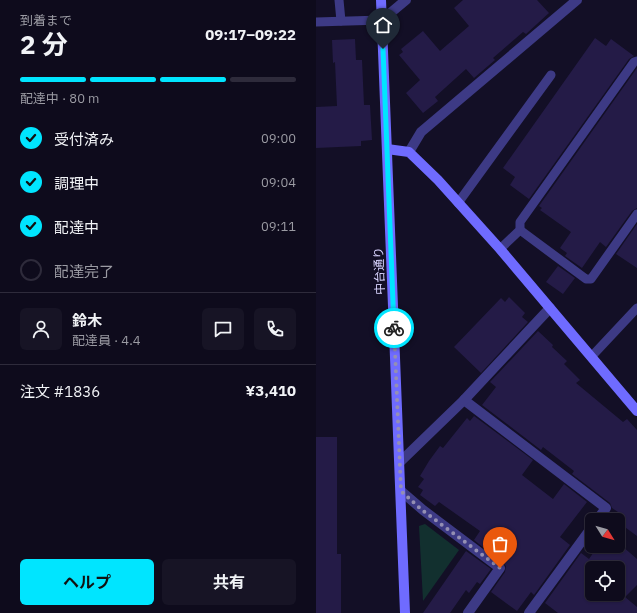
<!DOCTYPE html>
<html lang="ja">
<meta charset="utf-8">
<style>
:root{--surface:#0e0b1c;--page:#171425;--text:#f1f3f6;--muted:#9b9ba3;--line:#2e2b3b;--accent:#00e5ff}
body{margin:0;font-family:"IBM Plex Sans","Noto Sans JP",sans-serif;background:var(--page);color:var(--text);height:100vh;display:flex;flex-direction:column;font-size:15px;white-space:nowrap}
*{box-sizing:border-box;margin:0}
p{font-size:13px;color:var(--muted)}
.icon{flex:none;width:22px;height:22px;fill:none;stroke:currentColor;stroke-width:2;stroke-linecap:round;stroke-linejoin:round}
.map{position:relative;flex:1;overflow:hidden}
.panel{display:flex;flex-direction:column;background:var(--surface);width:316px}
.panel>*{flex:none}
.needle{width:26px;rotate:127deg}
.buttons{position:absolute;left:269px;top:513px;display:grid;gap:8px}
.buttons a{display:grid;place-items:center;width:40px;height:40px;border-radius:6px;background:var(--surface);box-shadow:0 1px 3px #0004,0 0 0 1px var(--line);font-size:20px}
.pin{position:absolute;display:grid;place-items:center;width:34px;height:34px;color:#fff;margin:-41px -17px;border-radius:50% 50% 50% 0;rotate:-45deg;box-shadow:0 0 4px #0007}
.pin .icon{rotate:45deg}
.courier{position:absolute;display:grid;place-items:center;width:40px;height:40px;margin:-20px;border:3px solid #00e5ff;border-radius:50%;background:#fff;color:#222;box-shadow:0 1px 5px #0007}
.summary em{font-style:normal;font-weight:700}
.summary div{display:flex;flex-direction:column-reverse}
.summary{display:flex;align-items:center;justify-content:space-between;height:68px;padding:0 20px}
h1{font-size:26px;font-weight:700;line-height:30px}
.bar{display:grid;grid-template-columns:repeat(4,1fr);gap:6px 4px;align-content:center;height:48px;padding:0 20px}
.bar i{height:5px;border-radius:3px;background:var(--line)}
.bar .on{background:var(--accent)}
.bar p{grid-column:span 4}
.line{display:flex;align-items:center;gap:10px;padding:0 20px;border-top:1px solid var(--line)}
.line div{flex:1}
.round{display:grid;place-items:center;flex:none;width:42px;height:42px;border-radius:6px;background:var(--page)}
ol{padding:0 20px;list-style:none}
li{display:flex;align-items:center;gap:12px;height:44px}
li p{margin-inline-start:auto}
li .icon{padding:4px;border-radius:50%;background:var(--accent);color:#111;stroke-width:4}
li:last-child{color:var(--muted)}
li i{width:22px;height:22px;border:2px solid var(--line);border-radius:50%}
.cta{display:flex;gap:8px;margin-top:auto;padding:8px 20px}
.cta a{flex:1;height:46px;border-radius:6px;background:var(--accent);color:#111;font-size:16px;font-weight:700;line-height:46px;text-align:center}
.cta a+a{background:var(--page);color:var(--text)}
main{display:flex;flex:1;min-height:0}
.map>svg:first-child{display:block}
.green{fill:#12302f}
.building{fill:#241b47;fill-rule:evenodd}
.lines{fill:none;stroke-linecap:round;stroke-linejoin:round}
.lane{stroke:#3d3a85;stroke-width:9}
.street{stroke:#3d3a85;stroke-width:10}
.secondary{stroke:#6f6bff;stroke-width:10}
.done{stroke:#948fb3;stroke-width:4;stroke-dasharray:0 7.2}
.route{stroke:#00e5ff;stroke-width:5}
.labels{text-anchor:middle;dominant-baseline:central;stroke-width:3;stroke-linejoin:round;paint-order:stroke}
.street-label{font-size:12px;fill:#d9d4ff;stroke:#130f26}
</style>
<main>
<section class="panel">
<div class="summary"><div><h1>2 分</h1><p>到着まで</p></div><em>09:17–09:22</em></div>
<div class="bar"><i class="on"></i><i class="on"></i><i class="on"></i><i></i><p>配達中 · 80 m</p></div>
<ol>
<li><svg class="icon" aria-label="check" viewBox="0 0 24 24"><path d="M5 12l5 5 9-10"/></svg>受付済み<p>09:00</p></li>
<li><svg class="icon" aria-label="check" viewBox="0 0 24 24"><path d="M5 12l5 5 9-10"/></svg>調理中<p>09:04</p></li>
<li><svg class="icon" aria-label="check" viewBox="0 0 24 24"><path d="M5 12l5 5 9-10"/></svg>配達中<p>09:11</p></li>
<li><i></i>配達完了</li>
</ol>
<div class="line" style="height:72px"><a class="round"><svg class="icon" aria-label="person" viewBox="0 0 24 24"><circle cx="12" cy="8" r="4"/><path d="M4 21q1-7 8-7t8 7"/></svg></a><div><b>鈴木</b><p>配達員 · 4.4</p></div><a class="round"><svg class="icon" aria-label="chat" viewBox="0 0 24 24"><path d="M4 5h16v11H9l-5 4z"/></svg></a><a class="round"><svg class="icon" aria-label="phone" viewBox="0 0 24 24"><path d="M5 4h4l2 5-3 2q2 4 5 5l2-3 5 2v4C11 20 4 13 5 4z"/></svg></a></div>
<div class="line" style="height:52px"><div>注文 #1836</div><b>¥3,410</b></div>
<div class="cta"><a>ヘルプ</a><a>共有</a></div>
</section>
<div class="map">
<svg width="321" height="613" viewBox="0 0 321 613">
<rect width="100%" height="100%" fill="#130f26"/>
<polygon class="green" points="109,524 143,550 107,601 103,526"/>
<g class="building">
<polygon points="147,0 221,0 233,13 210,34 207,32 177,58 179,60 158,78 150,69 119,97 122,101 107,113 90,93 104,80 83,55 87,52 85,49 107,31 124,51 153,26 138,8"/>
<polygon points="279,38 290,46 295,39 318,56 313,59 213,199 194,185 199,177 187,168"/>
<polygon points="39,39 40,60 46,60 48,105 54,105 56,140 45,141 45,146 0,148 0,107 21,106 19,62 17,63 16,40"/>
<polygon points="321,68 321,208 316,211 290,247 284,242 266,268 249,256 251,253 244,248 255,232 224,210 226,208 223,206"/>
<polygon points="321,224 321,268 300,254"/>
<polygon points="242,266 259,278 247,294 230,282"/>
<polygon points="193,297 209,313 206,317 212,322 165,373 138,347 185,298 189,302"/>
<polygon points="222,331 237,345 236,347 251,361 248,364 264,380 260,383 307,422 311,419 321,430 321,536 302,522 302,512 296,508 294,503 256,474 258,471 227,447 225,450 166,405 180,387 174,382"/>
<polygon points="158,416 217,460 206,475 237,499 248,484 271,502 244,537 254,545 218,595 215,592 201,611 175,592 189,572 190,566 158,540 164,531 123,502 119,506 104,495 107,490 102,487 108,479 104,476 113,461 124,446 127,448 151,418 154,421"/>
<polygon points="0,437 21,437 21,554 25,554 25,613 0,613"/>
<path d="M 282,546 L 306,546 L 321,559 L 321,585 L 309,597 L 321,607 L 321,613 L 242,613 L 229,603 L 265,553 L 273,559 ZM 276,568 L 302,568 L 302,594 L 276,594 Z"/>
<polygon points="150,551 175,569 164,584 161,582 153,593 150,590 134,613 107,613"/>
</g>
<g class="lines">
<g class="lane">
<polyline points="23,0 25,21"/>
<polyline points="0,22 66,20"/>
<polyline points="142,203 235,75"/>
<polyline points="204,230 270,279 275,279 321,214"/>
<polyline points="184,249 204,230 204,222 318,62 321,61"/>
<polyline points="276,356 321,308"/>
</g>
<g class="street">
<polyline points="66,20 90,0"/>
<polyline points="93,152 105,132 261,0"/>
<polyline points="148,400 290,508 281,520"/>
<polyline points="84,462 148,400 234,308"/>
<polyline points="85,491 107,510 184,568 152,613"/>
<polyline points="213,613 276,527"/>
</g>
<g class="secondary">
<polyline points="65,0 89,613"/>
<polyline points="71,149 93,152 122,180 184,249 321,411"/>
</g>
</g>
<g class="lines">
<polyline class="done" points="78,328 85,491 106,510 184,568"/>
<polyline class="route" points="67,49 78,328"/>
</g>
<g class="labels">
<g class="street-label">
<text transform="translate(63 271) rotate(-92)">中台通り</text>
</g>
</g>
</svg>
<div class="buttons">
<a><svg class="needle" viewBox="-14 -14 28 28"><path d="M0-13l5 13h-10z" fill="#e53935"/><path d="M0 13l5-13h-10z" fill="#9b9ba3"/></svg></a>
<a><svg class="icon" aria-label="locate" viewBox="0 0 24 24"><circle cx="12" cy="12" r="6"/><path d="M12 2v4M12 18v4M2 12h4M18 12h4"/></svg></a>
</div>
<div class="pin" style="left:184px;top:568px;background:#ea580c"><svg class="icon" aria-label="bag" viewBox="0 0 24 24"><path d="M5 8h14l-1 12H6zM9 8a3 3 0 0 1 6 0"/></svg></div>
<div class="pin" style="left:67px;top:49px;background:#1f2937"><svg class="icon" aria-label="home" viewBox="0 0 24 24"><path d="M3 11l9-7 9 7M6 9v11h12V9"/></svg></div>
<div class="courier" style="left:78px;top:328px"><svg class="icon" aria-label="bike" viewBox="0 0 24 24"><circle cx="6" cy="16" r="4"/><circle cx="18" cy="16" r="4"/><path d="M6 16l4-8h5l3 8M10 8l3 8H6M13 5h3"/></svg></div>
</div>
</main>
